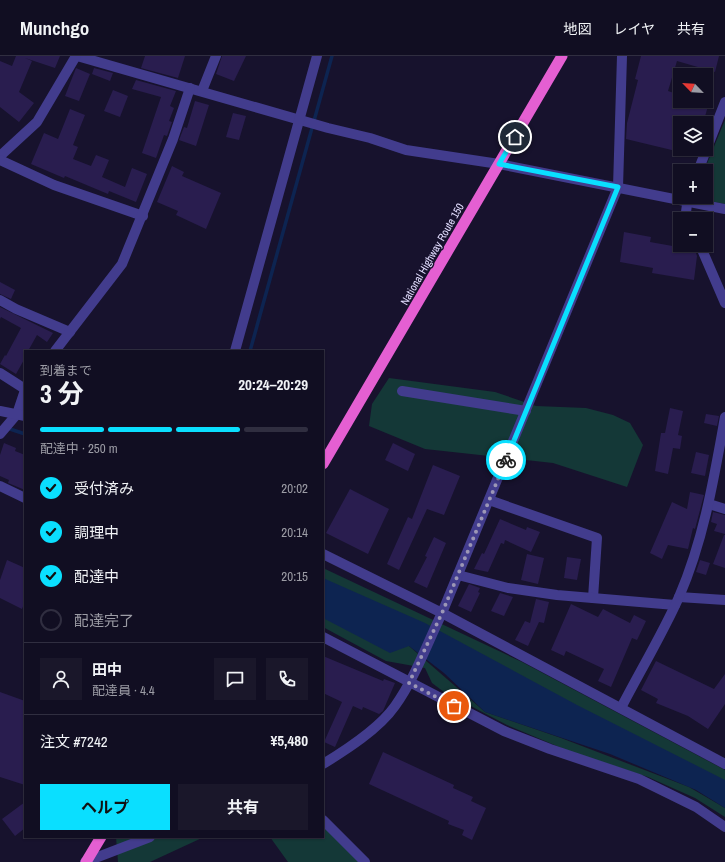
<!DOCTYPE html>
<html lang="ja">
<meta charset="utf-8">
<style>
:root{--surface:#110e22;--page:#1a172a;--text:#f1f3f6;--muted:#9c9ca5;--line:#302e40;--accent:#0adfff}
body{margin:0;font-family:"Archivo Narrow","Noto Sans JP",sans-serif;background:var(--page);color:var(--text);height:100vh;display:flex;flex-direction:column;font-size:15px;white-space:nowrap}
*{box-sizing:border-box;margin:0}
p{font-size:13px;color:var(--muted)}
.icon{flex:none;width:22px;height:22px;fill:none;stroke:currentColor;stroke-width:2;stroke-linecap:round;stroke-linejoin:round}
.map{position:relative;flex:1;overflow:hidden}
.panel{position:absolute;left:24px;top:294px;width:300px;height:488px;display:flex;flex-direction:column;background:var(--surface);border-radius:0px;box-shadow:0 1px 3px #0004,0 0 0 1px var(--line)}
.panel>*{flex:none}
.needle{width:26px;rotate:295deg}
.controls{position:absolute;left:673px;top:12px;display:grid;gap:8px}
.controls a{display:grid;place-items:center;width:40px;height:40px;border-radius:0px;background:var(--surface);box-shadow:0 1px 3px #0004,0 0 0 1px var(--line);font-size:20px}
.pin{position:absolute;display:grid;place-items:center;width:34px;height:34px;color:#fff;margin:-17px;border:2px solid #fff;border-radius:50%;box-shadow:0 1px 4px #0007}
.courier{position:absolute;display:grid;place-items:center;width:40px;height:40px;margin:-20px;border:3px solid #0adfff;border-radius:50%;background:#fff;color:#222;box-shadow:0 1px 5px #0007}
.summary em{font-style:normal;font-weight:700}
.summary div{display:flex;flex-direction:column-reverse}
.summary{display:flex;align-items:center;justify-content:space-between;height:68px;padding:0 16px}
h1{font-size:26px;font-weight:700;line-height:30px}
.bar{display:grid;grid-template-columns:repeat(4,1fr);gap:6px 4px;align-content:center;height:48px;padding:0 16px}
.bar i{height:5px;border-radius:3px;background:var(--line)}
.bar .selected{background:var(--accent)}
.bar p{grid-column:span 4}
.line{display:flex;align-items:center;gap:10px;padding:0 16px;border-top:1px solid var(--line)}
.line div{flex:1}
.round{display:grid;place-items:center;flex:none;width:42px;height:42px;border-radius:0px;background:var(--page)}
ol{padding:0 16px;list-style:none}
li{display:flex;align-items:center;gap:12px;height:44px}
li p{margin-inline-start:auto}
li .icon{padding:4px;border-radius:50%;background:var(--accent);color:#111;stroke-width:4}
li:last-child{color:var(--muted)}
li i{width:22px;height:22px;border:2px solid var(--line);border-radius:50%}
.primary-button{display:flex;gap:8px;margin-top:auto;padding:8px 16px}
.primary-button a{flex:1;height:46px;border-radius:0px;background:var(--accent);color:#111;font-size:16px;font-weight:700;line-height:46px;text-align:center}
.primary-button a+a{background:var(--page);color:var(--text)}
header{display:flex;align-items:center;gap:24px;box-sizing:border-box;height:56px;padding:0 20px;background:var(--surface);border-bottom:1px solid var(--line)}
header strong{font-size:19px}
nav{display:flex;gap:22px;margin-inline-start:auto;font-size:14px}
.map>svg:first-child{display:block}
.green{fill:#143837}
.water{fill:#0d2451}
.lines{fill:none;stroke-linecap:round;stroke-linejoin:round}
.stream{stroke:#0d2451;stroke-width:3.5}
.building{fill:#291d4f}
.minor{stroke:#423c8d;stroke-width:10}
.tertiary{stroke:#423c8d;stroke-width:10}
.trunk{stroke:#e45fd2;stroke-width:11}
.done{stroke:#9c97b6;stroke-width:4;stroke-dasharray:0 7.2}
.route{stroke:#0adfff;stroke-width:5}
.labels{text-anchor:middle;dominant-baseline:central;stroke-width:3;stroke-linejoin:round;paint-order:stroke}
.street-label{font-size:11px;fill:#e3deff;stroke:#17122d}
</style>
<header>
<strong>Munchgo</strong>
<nav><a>地図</a><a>レイヤ</a><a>共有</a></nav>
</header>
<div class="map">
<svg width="725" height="806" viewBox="0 0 725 806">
<rect width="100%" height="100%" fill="#17122d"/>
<g class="green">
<polygon points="725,64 725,148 695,142 706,141 706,115 704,115"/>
<polygon points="389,322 495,336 536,350 586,352 613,359 630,367 643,389 627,431 553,407 425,393 369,370 372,348"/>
<polygon points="323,512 522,606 725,714 725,726 323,526"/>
<polygon points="323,558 409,590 485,656 561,682 689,731 725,752 725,761 695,742 648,721 571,696 507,669 444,636 432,627 425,612 386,605 323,571"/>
<polygon points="323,764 365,806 288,806 270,781 323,781"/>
<polygon points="116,781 204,781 150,806 118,806"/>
</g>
<polygon class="water" points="323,522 425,567 577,649 725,724 725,752 696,734 610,698 485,656 444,617 409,590 390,597 323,562"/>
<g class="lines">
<g class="stream">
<polyline points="250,295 332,0"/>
<polyline points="7,372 25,378"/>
</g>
</g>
<g class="building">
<polygon points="16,0 60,0 55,12 25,2 32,5 19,36 34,47 19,66 0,51 0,5 12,10"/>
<polygon points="145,0 185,0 178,22 141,12"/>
<polygon points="222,0 246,0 234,25 216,18"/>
<polygon points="641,0 719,0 715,16 677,5 668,35 680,39 680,45 702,45 709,47 703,67 680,67 680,96 626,83 627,67 638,24 635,23"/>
<polygon points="76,12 90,18 79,45 65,40"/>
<polygon points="94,12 113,17 110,25 92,18"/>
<polygon points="136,24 176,35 170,50 174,52 169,65 172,66 167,80 164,79 156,102 142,97 161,41 132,33"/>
<polygon points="113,34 128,40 120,61 104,55"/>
<polygon points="195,45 209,49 196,90 179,84 184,71 187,72"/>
<polygon points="70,53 85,59 73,89 78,91 73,103 91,110 96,99 109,104 102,121 125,131 132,112 147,118 136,146 109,135 108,138 65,120 64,122 31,108 44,77 58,83"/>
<polygon points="233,57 246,60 239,84 226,81"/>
<polygon points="172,110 184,116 182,120 221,137 206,173 176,159 178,155 157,146"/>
<polygon points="624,176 651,181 650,186 695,194 697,200 694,224 652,217 653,212 620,206"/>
<polygon points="0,226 15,234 11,243 0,238"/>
<polygon points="0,251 53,277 47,286 37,279 28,295 25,295 25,302 16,318 0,308 5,299 6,300 21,272 1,261 0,263"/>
<polygon points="670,352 683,355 678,379 682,380 680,393 673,392 668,418 655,415 661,377 665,377"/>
<polygon points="706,358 719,360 717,370 704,367"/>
<polygon points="4,387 16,392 15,395 25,399 25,434 8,427 9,424 0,420 0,399"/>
<polygon points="393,387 415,398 408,415 385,404"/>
<polygon points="696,396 709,399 705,420 691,417"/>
<polygon points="433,409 460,420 444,459 427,453 399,514 387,508 408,461 412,463"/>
<polygon points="350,433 389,453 368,498 326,477"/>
<polygon points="690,436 704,439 695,473 693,472 688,493 668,489 662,503 650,497 672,446 687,453"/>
<polygon points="713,456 725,459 725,478 714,475 717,468 711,466"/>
<polygon points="500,463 526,474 527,471 540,476 531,496 505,484 504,488 501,487 488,516 474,513 482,497 484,498"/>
<polygon points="724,479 725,479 725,512 713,508"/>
<polygon points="434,481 446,487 427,532 414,526 427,501 425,500"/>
<polygon points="527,498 544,502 538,528 521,524"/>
<polygon points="567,501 581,503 577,524 564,522"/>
<polygon points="7,504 25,512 25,545 22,553 0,542 0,524"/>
<polygon points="700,504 710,507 706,519 696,516"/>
<polygon points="469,528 480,532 478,536 480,537 471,556 458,550"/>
<polygon points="500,537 513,541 504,560 491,555"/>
<polygon points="536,543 549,546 544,567 539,566 528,590 515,584 525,565 530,567"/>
<polygon points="571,548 598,561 603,553 630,567 634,559 646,565 637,584 632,582 611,631 598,625 604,613 566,595 564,600 551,594"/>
<polygon points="323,600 383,625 384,623 395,627 383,655 379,658 363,651 362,654 353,650 335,691 324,686 342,646 323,637"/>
<polygon points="656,605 714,633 725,618 725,648 708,673 688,660 656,647 658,643 641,634"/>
<polygon points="0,636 25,645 25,729 0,721"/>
<polygon points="383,696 454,729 453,732 473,741 471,745 486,752 472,784 462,779 464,774 448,768 449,765 369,728"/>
<polygon points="25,746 25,772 15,780 2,763"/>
</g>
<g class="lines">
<g class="minor">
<polyline points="77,0 328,72 370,82 406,94 499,108 725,153"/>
<polyline points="202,35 216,0"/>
<polyline points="0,100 37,66 76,0"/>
<polyline points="0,104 54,129 143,160"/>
<polyline points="698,115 725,46"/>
<polyline points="688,141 686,156 689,163"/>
<polyline points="700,189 725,247"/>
<polyline points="0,244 16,253 70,276"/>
<polyline points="55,295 122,208 173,83 190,32"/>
<polyline points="235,295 317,0"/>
<polyline points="0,317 25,333"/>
<polyline points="402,335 526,355"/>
<polyline points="0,378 17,358 25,334"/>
<polyline points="0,430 25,442"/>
<polyline points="489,444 597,482 593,542"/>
<polyline points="709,448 725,453"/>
<polyline points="458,519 508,532 557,539 675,549"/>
<polyline points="679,541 725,544"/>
<polyline points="442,557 618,131 622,0"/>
<polyline points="323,581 504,675 550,693 639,723 696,751 725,771"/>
<path d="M 621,652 C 640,615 662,579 679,541 C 704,483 714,422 725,361"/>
<polyline points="323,764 365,806"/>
</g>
<g class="tertiary">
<polyline points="0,355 25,360"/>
<polyline points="323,498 442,557 725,708"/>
<path d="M 323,708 C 346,694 379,673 395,650 C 415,622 427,588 442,557"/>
<polyline points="85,806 150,781"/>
</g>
<g class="trunk">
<polyline points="323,408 562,0"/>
<polyline points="86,806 101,781"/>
</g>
</g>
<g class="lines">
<polyline class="done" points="454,650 409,627 442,557 506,404"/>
<polyline class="route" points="506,404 618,131 499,108 515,81"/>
</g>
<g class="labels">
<g class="street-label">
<text transform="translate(432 198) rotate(-60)">National Highway Route 150</text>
</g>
</g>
</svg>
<div class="controls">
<a><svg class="needle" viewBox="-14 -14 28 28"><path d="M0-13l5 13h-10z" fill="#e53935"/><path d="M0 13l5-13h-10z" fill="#9c9ca5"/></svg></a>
<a><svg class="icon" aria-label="layers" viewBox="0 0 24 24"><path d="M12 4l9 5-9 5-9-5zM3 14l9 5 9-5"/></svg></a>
<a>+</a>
<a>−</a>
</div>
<div class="pin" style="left:454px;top:650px;background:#ea580c"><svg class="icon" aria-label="bag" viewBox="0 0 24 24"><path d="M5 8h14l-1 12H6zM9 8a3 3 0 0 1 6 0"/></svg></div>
<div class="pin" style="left:515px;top:81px;background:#1f2937"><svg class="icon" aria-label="home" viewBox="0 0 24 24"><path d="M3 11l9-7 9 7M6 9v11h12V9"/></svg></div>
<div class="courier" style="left:506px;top:404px"><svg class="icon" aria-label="bike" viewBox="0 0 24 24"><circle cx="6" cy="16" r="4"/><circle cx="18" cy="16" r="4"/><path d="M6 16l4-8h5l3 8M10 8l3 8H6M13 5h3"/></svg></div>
<section class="panel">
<div class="summary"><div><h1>3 分</h1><p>到着まで</p></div><em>20:24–20:29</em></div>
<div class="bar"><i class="selected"></i><i class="selected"></i><i class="selected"></i><i></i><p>配達中 · 250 m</p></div>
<ol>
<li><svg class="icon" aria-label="check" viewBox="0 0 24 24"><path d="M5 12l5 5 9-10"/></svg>受付済み<p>20:02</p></li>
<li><svg class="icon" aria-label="check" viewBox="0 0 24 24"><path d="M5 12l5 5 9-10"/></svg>調理中<p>20:14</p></li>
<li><svg class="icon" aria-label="check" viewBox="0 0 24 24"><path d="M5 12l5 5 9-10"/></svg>配達中<p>20:15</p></li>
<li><i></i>配達完了</li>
</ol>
<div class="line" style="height:72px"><a class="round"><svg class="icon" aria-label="person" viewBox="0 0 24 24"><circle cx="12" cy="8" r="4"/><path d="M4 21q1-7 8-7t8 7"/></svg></a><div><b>田中</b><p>配達員 · 4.4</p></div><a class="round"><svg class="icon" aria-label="chat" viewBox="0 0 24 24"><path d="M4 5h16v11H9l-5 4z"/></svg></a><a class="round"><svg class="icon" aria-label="phone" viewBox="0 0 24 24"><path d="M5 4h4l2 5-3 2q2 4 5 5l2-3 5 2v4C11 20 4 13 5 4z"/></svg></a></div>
<div class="line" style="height:52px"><div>注文 #7242</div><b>¥5,480</b></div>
<div class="primary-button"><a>ヘルプ</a><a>共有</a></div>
</section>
</div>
